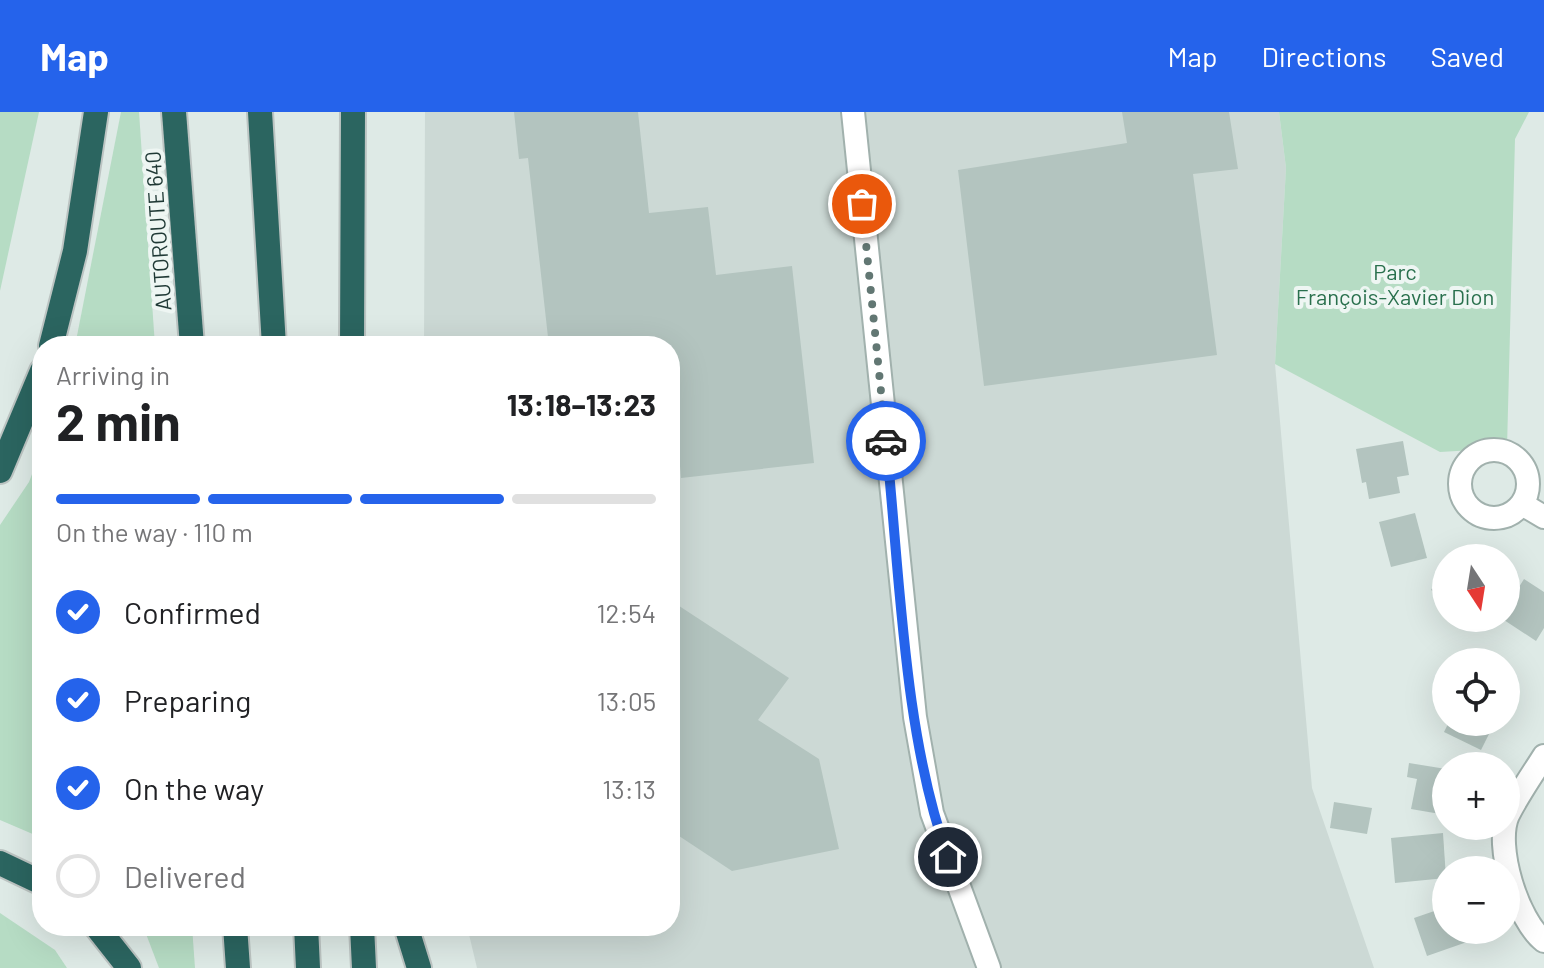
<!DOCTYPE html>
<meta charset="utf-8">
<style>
:root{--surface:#fff;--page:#f6f6f6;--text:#202124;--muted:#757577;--line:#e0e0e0;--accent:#2563eb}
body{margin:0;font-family:Barlow,sans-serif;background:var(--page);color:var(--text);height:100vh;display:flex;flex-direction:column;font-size:30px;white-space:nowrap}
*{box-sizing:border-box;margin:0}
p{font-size:26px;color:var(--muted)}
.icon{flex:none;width:44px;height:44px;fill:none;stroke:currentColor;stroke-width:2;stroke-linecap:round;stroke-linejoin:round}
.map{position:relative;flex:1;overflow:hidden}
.sheet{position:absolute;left:32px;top:224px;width:648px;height:600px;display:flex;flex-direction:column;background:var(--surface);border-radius:32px;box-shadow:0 8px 32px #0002}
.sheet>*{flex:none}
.needle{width:52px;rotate:168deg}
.tools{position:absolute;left:1432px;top:432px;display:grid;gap:16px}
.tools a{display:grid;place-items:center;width:88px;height:88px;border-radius:50%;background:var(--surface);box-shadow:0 8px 32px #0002;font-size:40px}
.pin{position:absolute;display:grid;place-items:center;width:68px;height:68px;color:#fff;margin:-34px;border:4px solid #fff;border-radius:50%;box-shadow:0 2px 8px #0007}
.courier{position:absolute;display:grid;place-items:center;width:80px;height:80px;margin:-40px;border:6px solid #2563eb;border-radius:50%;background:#fff;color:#222;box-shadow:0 2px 10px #0007}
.overview em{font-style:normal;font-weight:700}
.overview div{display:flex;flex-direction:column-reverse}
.overview{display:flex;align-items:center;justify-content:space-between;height:136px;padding:0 24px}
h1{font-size:52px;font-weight:700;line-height:60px}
.bar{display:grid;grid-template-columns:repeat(4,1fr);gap:12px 8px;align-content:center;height:96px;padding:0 24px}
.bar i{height:10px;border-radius:6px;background:var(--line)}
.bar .active{background:var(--accent)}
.bar p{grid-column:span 4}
ol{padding:0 24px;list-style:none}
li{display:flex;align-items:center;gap:24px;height:88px}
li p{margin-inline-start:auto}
li .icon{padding:8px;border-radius:50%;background:var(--accent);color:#fff;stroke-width:4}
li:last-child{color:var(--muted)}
li i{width:44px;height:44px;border:4px solid var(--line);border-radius:50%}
header{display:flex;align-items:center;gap:48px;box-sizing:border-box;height:112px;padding:0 40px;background:var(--accent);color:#fff}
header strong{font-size:38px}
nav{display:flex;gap:44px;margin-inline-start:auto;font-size:28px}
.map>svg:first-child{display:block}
.built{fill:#ccd9d5}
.green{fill:#b6dcc4}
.building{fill:#b3c4bf}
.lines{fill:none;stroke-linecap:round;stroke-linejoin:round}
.street-casing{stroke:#a1b1ad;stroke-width:26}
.highway-casing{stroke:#bcc4c2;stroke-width:28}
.street{stroke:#fff;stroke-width:22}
.highway{stroke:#2b6560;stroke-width:24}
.done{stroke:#627773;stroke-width:8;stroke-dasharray:0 14.4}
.route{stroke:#2563eb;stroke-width:10}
.labels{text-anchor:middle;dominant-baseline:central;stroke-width:8;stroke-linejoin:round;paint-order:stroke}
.street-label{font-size:22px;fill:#1f3935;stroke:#eef6f3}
.park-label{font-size:22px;fill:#29704d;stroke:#eef6f3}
</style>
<header>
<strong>Map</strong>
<nav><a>Map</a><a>Directions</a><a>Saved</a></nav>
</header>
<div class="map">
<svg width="1544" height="856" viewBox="0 0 1544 856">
<rect width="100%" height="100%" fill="#deeae6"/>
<polygon class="built" points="425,0 1279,0 1286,56 1275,252 1312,676 1374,856 477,856 467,814 670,814 670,234 424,234"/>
<g class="green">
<polygon points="0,0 39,0 0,179"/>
<polygon points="121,0 139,0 155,234 75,234"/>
<polygon points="1279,0 1529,0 1515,27 1507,336 1440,340 1275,252 1286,56"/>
<polygon points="42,336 42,726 0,708 0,413 29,370"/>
<polygon points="0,801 55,838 67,856 0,856"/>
<polygon points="143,814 192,814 195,856 159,856"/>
</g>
<g class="building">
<polygon points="514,0 638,0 649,101 708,95 716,163 792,154 814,351 681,366 670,234 549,234 528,46 519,47"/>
<polygon points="1122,0 1229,0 1238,57 1193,62 1217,243 984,274 958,58 1127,31"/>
<polygon points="1403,329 1409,363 1397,365 1400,381 1369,387 1366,370 1362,371 1356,337"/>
<polygon points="1415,401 1427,446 1391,455 1379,410"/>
<polygon points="1446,453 1446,488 1431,478"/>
<polygon points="1524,467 1544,480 1544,516 1536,529 1501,506 1506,506 1506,496"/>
<polygon points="670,488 789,566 758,608 819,647 839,737 732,759 670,718"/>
<polygon points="1449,610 1495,610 1481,638 1444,620"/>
<polygon points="1409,651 1446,657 1446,703 1411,697 1417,667 1407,665"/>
<polygon points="1334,690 1372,696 1367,722 1330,716"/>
<polygon points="1443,721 1446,766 1395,771 1391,726"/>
<polygon points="1446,795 1446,818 1463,818 1467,830 1427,844 1414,806"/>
</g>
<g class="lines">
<defs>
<g id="street">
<polyline points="853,0 915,605 932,701 989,856"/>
<circle cx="1494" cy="372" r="34"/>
<polyline points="1522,392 1544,405"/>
<path d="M 1544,644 C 1532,663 1518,683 1508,703 C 1494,734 1518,809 1544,829"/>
</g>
<g id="highway">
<polyline points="174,0 192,234"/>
<polyline points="260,0 274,234"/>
<polyline points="51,234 75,139 96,0"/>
<polyline points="352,234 353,0"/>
<polyline points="0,359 42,259"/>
<polyline points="0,751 42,771"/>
<polyline points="96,814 129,856"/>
<polyline points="235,814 238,856"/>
<polyline points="306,814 308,856"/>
<polyline points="362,814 364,856"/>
<polyline points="406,814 419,856"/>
</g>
</defs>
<use href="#street" class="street-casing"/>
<use href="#highway" class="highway-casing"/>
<use href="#street" class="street"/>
<use href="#highway" class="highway"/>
</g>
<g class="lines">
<polyline class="done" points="862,92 886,329"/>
<path class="route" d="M 886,329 C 900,461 903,622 948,745"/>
</g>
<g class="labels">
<g class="street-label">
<text transform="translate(157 119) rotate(-94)">AUTOROUTE 640</text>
</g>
<g class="park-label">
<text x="1395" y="159">Parc<tspan x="1395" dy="25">François-Xavier Dion</tspan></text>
</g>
</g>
</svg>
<div class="tools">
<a><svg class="needle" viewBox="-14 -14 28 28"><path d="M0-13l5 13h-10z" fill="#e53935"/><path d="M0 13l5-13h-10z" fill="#757577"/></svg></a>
<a><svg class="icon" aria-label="locate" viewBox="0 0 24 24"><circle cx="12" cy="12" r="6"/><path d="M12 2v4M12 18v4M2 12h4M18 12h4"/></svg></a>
<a>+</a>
<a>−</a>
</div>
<div class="pin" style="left:862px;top:92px;background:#ea580c"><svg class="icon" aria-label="bag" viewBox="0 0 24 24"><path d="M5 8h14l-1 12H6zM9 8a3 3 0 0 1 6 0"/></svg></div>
<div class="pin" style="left:948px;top:745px;background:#1f2937"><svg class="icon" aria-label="home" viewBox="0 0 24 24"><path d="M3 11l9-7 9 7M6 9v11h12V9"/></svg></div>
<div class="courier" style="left:886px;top:329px"><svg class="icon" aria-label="car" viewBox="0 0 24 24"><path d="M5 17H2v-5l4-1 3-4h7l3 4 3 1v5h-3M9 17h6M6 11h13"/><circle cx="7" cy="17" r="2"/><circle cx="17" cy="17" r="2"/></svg></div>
<section class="sheet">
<div class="overview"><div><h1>2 min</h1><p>Arriving in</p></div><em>13:18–13:23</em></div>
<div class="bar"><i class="active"></i><i class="active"></i><i class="active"></i><i></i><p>On the way · 110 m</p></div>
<ol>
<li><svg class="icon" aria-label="check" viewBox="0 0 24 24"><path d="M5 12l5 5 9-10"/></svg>Confirmed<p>12:54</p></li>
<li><svg class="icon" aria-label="check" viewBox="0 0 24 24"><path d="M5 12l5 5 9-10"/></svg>Preparing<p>13:05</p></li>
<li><svg class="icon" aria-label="check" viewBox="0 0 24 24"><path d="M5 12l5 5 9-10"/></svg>On the way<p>13:13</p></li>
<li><i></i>Delivered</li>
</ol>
</section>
</div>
